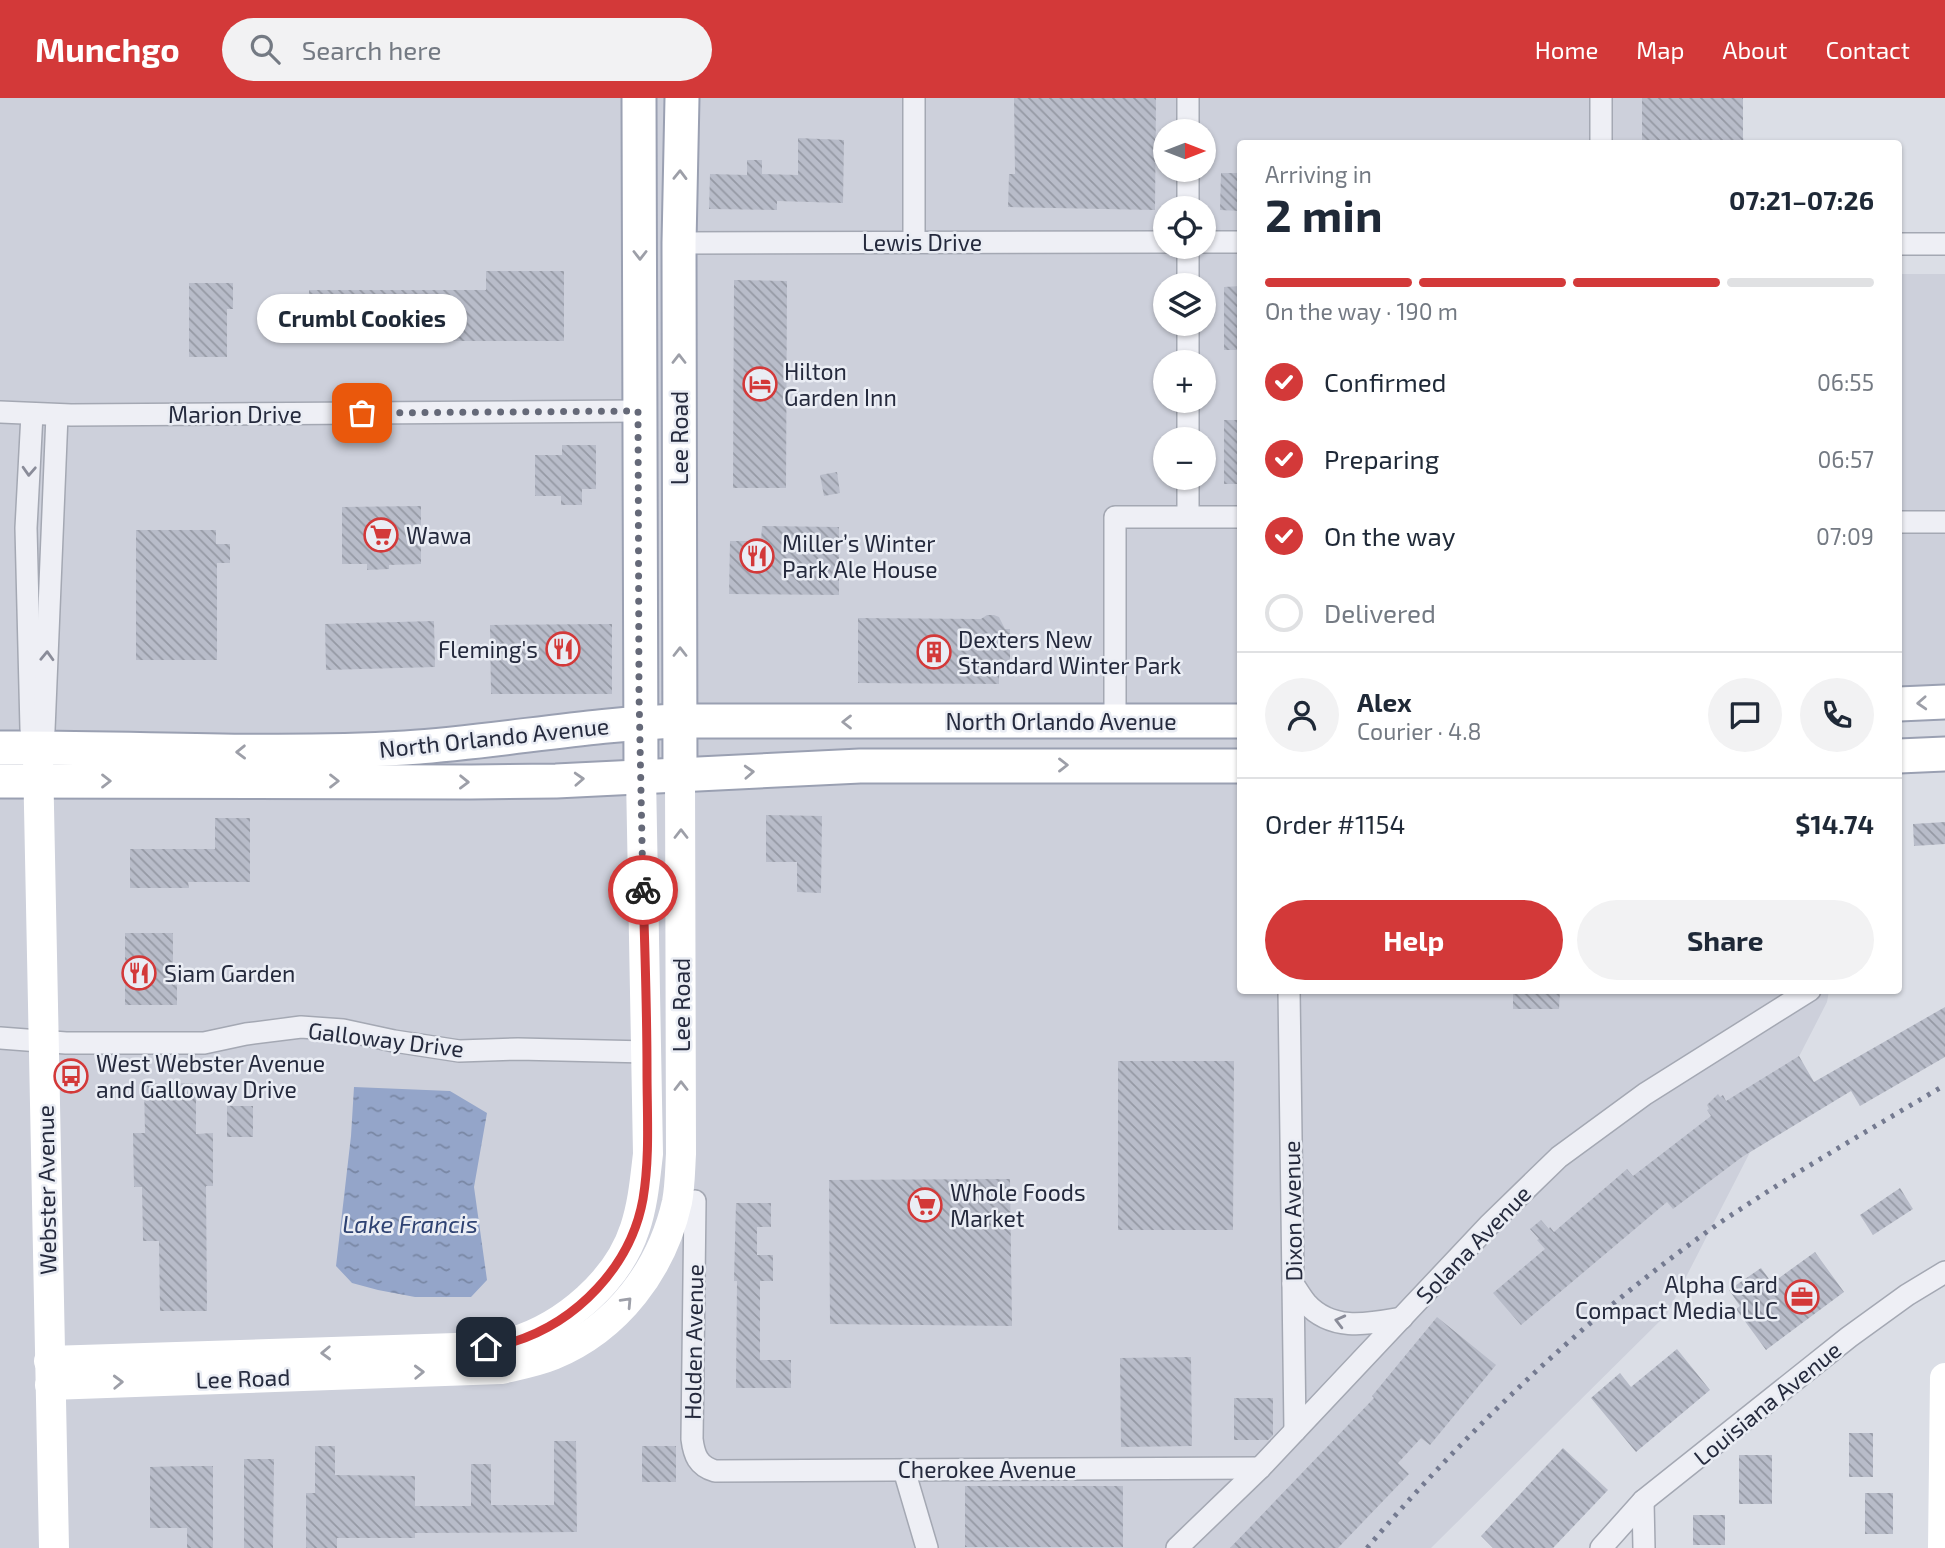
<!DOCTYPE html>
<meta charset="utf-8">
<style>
:root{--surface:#fff;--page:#f2f2f3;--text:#1f2937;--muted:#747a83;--line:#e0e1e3;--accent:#d33939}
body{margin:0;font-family:"Exo 2",sans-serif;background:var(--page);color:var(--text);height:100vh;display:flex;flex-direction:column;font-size:26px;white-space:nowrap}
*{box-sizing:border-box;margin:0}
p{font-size:23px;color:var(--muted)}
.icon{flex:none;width:38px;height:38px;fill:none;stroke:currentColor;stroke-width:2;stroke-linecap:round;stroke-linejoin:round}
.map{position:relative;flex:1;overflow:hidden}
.details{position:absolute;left:1237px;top:42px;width:665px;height:854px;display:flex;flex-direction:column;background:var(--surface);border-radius:7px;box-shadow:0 2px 5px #0004}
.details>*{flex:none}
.needle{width:46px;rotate:90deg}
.buttons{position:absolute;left:1153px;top:21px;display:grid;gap:14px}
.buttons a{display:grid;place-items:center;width:63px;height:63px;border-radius:50%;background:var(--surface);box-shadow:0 2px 5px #0004;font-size:35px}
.pin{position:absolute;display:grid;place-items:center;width:60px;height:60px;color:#fff;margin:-30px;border-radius:14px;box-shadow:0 4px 10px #0006}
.courier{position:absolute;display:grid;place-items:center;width:70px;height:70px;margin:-35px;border:5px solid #d33939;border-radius:50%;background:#fff;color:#222;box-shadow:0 2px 9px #0007}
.bubble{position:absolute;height:49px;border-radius:24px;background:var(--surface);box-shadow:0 2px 5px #0004;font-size:23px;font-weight:700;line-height:49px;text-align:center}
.headline em{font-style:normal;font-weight:700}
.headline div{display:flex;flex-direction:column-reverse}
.headline{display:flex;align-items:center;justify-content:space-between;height:119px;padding:0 28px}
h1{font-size:46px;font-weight:700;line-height:52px}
.bar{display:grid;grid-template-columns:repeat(4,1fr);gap:10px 7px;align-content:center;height:84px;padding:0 28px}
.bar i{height:9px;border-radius:5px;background:var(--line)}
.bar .active{background:var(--accent)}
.bar p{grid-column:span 4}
.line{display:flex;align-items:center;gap:18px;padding:0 28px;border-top:2px solid var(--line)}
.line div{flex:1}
.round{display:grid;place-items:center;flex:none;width:74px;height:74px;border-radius:37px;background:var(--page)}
ol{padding:0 28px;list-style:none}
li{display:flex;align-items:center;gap:21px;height:77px}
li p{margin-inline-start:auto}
li .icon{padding:7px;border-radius:50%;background:var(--accent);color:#fff;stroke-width:4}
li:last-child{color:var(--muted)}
li i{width:38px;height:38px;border:4px solid var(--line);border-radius:50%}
.button{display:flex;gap:14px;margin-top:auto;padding:14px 28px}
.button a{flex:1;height:80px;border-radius:42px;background:var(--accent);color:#fff;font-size:28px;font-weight:700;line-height:80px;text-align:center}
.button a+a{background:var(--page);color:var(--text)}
header{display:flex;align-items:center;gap:42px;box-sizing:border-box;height:98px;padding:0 35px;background:var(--accent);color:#fff}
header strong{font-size:33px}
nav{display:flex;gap:38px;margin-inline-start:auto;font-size:24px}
.search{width:490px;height:63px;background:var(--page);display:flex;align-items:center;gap:18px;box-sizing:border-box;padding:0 24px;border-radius:38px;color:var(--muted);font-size:26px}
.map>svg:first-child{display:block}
.built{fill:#cdd0db;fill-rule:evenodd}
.water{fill:url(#water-ripples)}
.building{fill:url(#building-back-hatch)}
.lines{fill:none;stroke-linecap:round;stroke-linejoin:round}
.street-casing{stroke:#a4a8b3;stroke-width:24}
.primary-casing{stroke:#9aa0b2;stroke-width:37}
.street{stroke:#eeeff5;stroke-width:21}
.secondary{stroke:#fff;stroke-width:30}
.primary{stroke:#fff;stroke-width:33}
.rail{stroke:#747a90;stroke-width:5;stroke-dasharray:3.5 7;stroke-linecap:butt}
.oneway{stroke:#9d9fa8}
.oneway2{stroke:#8a8c99}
.done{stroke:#656978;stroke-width:7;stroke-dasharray:0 12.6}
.route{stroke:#d33939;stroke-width:9}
.labels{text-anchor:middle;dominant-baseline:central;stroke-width:5;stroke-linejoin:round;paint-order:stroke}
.street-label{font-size:23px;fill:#252a3d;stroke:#eaedf4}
.poi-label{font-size:23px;fill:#252a3d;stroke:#eaedf4;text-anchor:start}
.water-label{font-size:24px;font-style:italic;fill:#2e4272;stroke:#eaedf4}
</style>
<header>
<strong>Munchgo</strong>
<div class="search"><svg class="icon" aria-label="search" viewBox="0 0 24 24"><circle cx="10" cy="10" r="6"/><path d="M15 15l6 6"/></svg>Search here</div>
<nav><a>Home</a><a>Map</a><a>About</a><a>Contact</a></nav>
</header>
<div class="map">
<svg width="1945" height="1450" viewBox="0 0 1945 1450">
<defs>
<pattern id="water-ripples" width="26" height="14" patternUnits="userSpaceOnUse" patternTransform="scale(1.75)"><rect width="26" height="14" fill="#94a5c9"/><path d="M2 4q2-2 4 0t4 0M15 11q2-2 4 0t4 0" fill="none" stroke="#7987a4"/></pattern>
<pattern id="building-back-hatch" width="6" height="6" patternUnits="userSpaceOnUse" patternTransform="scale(1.75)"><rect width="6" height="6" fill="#b8bcc9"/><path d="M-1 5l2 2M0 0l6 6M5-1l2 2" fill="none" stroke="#9599a4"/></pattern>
</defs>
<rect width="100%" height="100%" fill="#dbdee6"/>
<g class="built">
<path d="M 0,0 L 1722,0 L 1746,45 L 1241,46 L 1241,892 L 1829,893 L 1827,904 L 1667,1216 L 1431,1450 L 0,1450 ZM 1166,33 L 1204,33 L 1204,72 L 1166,72 ZM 1166,110 L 1204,110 L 1204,149 L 1166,149 ZM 1166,187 L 1204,187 L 1204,226 L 1166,226 ZM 1166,264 L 1204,264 L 1204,303 L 1166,303 ZM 1166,341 L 1204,341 L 1204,380 L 1166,380 Z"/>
<polygon points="1899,176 1945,176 1945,587 1899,589"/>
</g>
<polygon class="water" points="354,989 450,993 487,1015 474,1089 487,1182 471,1199 415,1199 378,1192 352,1185 336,1168 351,1038"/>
<g class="building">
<polygon points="1014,0 1156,0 1155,112 1008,109 1009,76 1015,76"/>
<rect x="1642" y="0" width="101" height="46"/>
<polygon points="798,40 844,42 843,105 777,103 777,112 709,111 710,76 747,77 747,62 762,62 762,76 798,77"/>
<polygon points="1221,75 1241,75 1241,113 1220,112"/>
<polygon points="486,173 564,173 564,243 309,243 309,192 486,192"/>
<polygon points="734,182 787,183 786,390 733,390"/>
<polygon points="189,185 233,185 233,211 227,211 227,259 189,259"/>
<polygon points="1241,188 1241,252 1224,252 1224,189"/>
<rect x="1224" y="322" width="17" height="64"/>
<polygon points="562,347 596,347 596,391 582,391 582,407 561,407 561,398 535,398 535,357 562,357"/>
<polygon points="837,374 840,395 824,398 820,377"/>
<polygon points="421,408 421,466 389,467 389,471 367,472 367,466 342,466 342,409"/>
<polygon points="762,428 839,429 839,497 729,496 730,443 761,443"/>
<polygon points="136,432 216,432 216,446 230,446 230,465 217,465 217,562 136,562"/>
<polygon points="987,517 994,517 999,519 1005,531 1010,531 1010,577 999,577 999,586 858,585 858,520 981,521"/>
<polygon points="434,523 435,569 326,572 325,526"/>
<polygon points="612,526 612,596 491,596 490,527"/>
<polygon points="766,717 822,718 821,795 797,794 797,764 766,764"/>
<polygon points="215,720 250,720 250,784 188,784 189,790 130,790 130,751 215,751"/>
<polygon points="1945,724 1945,746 1914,748 1913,726"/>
<polygon points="125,835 173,835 173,887 177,887 177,907 125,907"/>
<polygon points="1513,892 1560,892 1559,911 1513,911"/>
<polygon points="1945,909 1945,959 1860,1008 1851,993 1742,1059 1673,1111 1667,1104 1521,1227 1493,1195 1545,1151 1537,1142 1539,1141 1530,1131 1541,1122 1549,1131 1550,1129 1554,1134 1627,1071 1633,1078 1711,1018 1707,1012 1709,1011 1707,1007 1718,996 1720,999 1723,997 1726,1003 1799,958 1814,984"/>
<polygon points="1118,963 1234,963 1233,1132 1118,1132"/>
<polygon points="196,985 196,1036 213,1035 213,1088 206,1088 207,1213 160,1213 159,1143 143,1143 142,1089 134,1089 133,1035 145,1035 144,986"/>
<rect x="227" y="1008" width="26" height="31"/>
<polygon points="1010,1081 1012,1228 830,1226 829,1082"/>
<polygon points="1900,1090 1913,1111 1873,1137 1860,1117"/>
<polygon points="736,1105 771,1105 771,1129 757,1129 757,1157 773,1157 773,1183 760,1183 760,1262 791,1262 791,1290 736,1290 737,1183 734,1183"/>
<polygon points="1815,1154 1844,1194 1766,1252 1736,1211 1740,1208 1729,1192 1761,1170 1772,1185"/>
<polygon points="1437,1219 1496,1267 1430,1347 1421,1340 1398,1365 1409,1376 1338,1450 1230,1450 1374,1300 1372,1298"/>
<polygon points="1677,1251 1710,1292 1636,1354 1591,1300 1620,1275 1631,1289"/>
<polygon points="1191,1259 1192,1348 1121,1349 1120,1260"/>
<polygon points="1234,1300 1273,1300 1273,1337 1268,1342 1234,1342"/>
<rect x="1849" y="1335" width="24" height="44"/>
<polygon points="554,1343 576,1343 577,1434 415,1435 415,1440 337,1440 337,1450 306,1450 306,1395 315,1395 315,1348 335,1348 335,1377 415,1378 415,1408 471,1408 471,1366 491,1366 491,1407 554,1407"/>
<rect x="642" y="1348" width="34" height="36"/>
<polygon points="1563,1350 1608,1392 1553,1450 1493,1450 1481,1438"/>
<rect x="1739" y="1357" width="33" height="49"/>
<polygon points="244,1361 274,1361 273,1450 244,1450"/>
<polygon points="187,1368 213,1368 213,1450 187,1450 187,1430 150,1430 150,1369"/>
<rect x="965" y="1388" width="158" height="61"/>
<rect x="1865" y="1395" width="28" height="41"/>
<rect x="1693" y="1417" width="32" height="30"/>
</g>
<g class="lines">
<defs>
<g id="street">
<polyline points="914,0 914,144"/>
<polyline points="1601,0 1601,46"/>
<polyline points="1188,33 1188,0"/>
<polyline points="1188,110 1188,72"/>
<polyline points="1204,144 1241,144"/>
<polyline points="679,145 1166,144"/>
<polyline points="1899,146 1945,146"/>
<polyline points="1188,149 1188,187"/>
<polyline points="1188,226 1188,264"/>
<polyline points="1188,303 1188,341"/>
<polyline points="0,314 71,317 638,313"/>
<polyline points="32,316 26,430 31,631 38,649"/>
<polyline points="1188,380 1188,418"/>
<polyline points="1899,424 1945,424"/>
<polyline points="1115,623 1115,419 1241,419"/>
<polyline points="42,637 44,632 57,317"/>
<polyline points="1289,892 1295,1333"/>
<polyline points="0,940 66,945 204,945 246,936 301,929 343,932 394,943 459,953 518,951 647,954"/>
<path d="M 695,1103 L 692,1341 C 694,1357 698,1368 715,1373 L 1260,1370"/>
<path d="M 1293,1186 C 1297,1192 1301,1199 1306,1205 C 1332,1234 1368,1226 1402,1220"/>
<polyline points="904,1372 927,1450"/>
<polyline points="1643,1403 1644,1450"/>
<polyline points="1177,1450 1260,1370 1490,1126 1559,1059 1645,996 1810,892"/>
<polyline points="1601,1450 1643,1403 1849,1239 1907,1197 1945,1174"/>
</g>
<g id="primary">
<polyline points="639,0 641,678"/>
<polyline points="1899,606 1945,604"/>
<path d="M 0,650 C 135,649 270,658 405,650 C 497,644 588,626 680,623 L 1241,623"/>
<polyline points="1899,658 1945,656"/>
<polyline points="680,677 679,145 682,0"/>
<polyline points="0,683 471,684 556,683 860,668 1241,668"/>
</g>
</defs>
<use href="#street" class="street-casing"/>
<use href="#primary" class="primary-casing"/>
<use href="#street" class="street"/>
<g class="secondary">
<polyline points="38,660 54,1450"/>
<path d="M 49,1263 L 487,1249 C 495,1247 505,1247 513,1244 C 565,1228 618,1183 635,1130 C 643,1106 645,1081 648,1056 L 641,678"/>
<path d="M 50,1287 L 501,1271 C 519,1267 536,1264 553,1257 C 618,1230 662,1171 677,1104 C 680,1089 680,1072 681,1056 L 680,677"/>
<polyline points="1943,1450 1945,1280"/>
</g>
<use href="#primary" class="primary"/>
<path class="rail" d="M 1367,1450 C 1470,1329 1588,1217 1718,1126 C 1792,1076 1869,1032 1945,987"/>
</g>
<defs><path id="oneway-chevron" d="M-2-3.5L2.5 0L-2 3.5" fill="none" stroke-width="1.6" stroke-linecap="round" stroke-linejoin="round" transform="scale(1.75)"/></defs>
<g class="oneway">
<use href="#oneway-chevron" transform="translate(680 77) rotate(-89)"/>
<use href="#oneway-chevron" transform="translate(640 157) rotate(90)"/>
<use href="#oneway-chevron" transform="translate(679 261) rotate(-90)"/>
<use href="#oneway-chevron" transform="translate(680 554) rotate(-90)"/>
<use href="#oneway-chevron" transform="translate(1922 605) rotate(177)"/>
<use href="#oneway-chevron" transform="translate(847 624) rotate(-180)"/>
<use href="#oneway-chevron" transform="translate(241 654) rotate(179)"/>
<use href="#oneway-chevron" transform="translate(1063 667)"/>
<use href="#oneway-chevron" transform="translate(749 674) rotate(-3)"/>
<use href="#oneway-chevron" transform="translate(579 681) rotate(-3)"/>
<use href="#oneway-chevron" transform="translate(106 683)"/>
<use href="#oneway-chevron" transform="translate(334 683)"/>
<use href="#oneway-chevron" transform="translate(464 684) rotate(1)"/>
<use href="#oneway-chevron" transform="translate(681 736) rotate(-90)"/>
<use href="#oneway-chevron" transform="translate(681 988) rotate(-90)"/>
<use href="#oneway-chevron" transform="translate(627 1204) rotate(-47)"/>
<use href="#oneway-chevron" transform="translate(326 1255) rotate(178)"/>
<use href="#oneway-chevron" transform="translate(419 1274) rotate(-2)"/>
<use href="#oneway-chevron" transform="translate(118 1284) rotate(-2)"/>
</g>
<g class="oneway2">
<use href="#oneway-chevron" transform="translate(29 373) rotate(93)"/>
<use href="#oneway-chevron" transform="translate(47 558) rotate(-88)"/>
<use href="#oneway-chevron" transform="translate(1340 1223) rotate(-166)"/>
</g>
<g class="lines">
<polyline class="done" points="362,315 638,313 639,596 643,792"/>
<path class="route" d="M 486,1249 C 495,1247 504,1246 513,1244 C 577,1224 631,1168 643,1101 C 650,1059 647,1016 647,973 C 647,913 645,852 643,792"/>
</g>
<defs>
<symbol id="hotel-ring" viewBox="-11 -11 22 22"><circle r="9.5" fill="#eaedf4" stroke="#d33939" stroke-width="1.5"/><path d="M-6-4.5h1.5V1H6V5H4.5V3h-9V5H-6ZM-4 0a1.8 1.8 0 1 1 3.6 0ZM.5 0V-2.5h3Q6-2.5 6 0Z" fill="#d33939"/></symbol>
<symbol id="supermarket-ring" viewBox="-11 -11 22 22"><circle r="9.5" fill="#eaedf4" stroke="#d33939" stroke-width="1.5"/><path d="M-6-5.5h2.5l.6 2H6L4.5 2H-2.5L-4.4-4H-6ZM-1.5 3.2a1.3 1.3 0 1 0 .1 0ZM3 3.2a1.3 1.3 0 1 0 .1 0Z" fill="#d33939"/></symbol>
<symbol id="restaurant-ring" viewBox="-11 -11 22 22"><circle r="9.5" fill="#eaedf4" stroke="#d33939" stroke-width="1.5"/><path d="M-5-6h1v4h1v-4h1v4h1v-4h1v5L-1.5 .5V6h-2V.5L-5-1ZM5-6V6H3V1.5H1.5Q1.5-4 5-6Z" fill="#d33939"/></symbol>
<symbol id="building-ring" viewBox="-11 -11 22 22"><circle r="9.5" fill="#eaedf4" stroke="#d33939" stroke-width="1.5"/><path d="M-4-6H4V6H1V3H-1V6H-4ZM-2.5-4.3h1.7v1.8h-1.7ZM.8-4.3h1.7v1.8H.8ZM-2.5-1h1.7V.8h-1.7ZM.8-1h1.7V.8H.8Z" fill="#d33939"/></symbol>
<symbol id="bus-ring" viewBox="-11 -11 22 22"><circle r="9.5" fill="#eaedf4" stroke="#d33939" stroke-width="1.5"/><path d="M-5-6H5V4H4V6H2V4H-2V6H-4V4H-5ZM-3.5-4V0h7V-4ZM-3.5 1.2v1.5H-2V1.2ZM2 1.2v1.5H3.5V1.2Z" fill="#d33939"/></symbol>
<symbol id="office-ring" viewBox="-11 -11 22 22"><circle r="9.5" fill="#eaedf4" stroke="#d33939" stroke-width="1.5"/><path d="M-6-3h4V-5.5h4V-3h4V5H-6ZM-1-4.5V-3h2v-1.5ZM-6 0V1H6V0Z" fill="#d33939"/></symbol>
</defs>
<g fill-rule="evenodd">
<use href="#hotel-ring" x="741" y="267" width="38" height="38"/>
<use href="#supermarket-ring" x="362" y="418" width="38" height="38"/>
<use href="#restaurant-ring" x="738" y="439" width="38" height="38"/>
<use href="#restaurant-ring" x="544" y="532" width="38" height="38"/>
<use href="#building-ring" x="915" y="535" width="38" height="38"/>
<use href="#restaurant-ring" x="120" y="856" width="38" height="38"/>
<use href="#bus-ring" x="52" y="959" width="38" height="38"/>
<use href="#supermarket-ring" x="906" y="1088" width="38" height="38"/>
<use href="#office-ring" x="1783" y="1180" width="38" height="38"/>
</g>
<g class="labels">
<g class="street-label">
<text x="922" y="144">Lewis Drive</text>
<text x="235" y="316">Marion Drive</text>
<text transform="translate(679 340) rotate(-90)">Lee Road</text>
<text x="1061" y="623">North Orlando Avenue</text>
<text transform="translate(494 639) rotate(-6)">North Orlando Avenue</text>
<text transform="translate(681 907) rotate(-90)">Lee Road</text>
<text transform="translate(386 941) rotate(7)">Galloway Drive</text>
<text transform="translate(46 1092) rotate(-91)">Webster Avenue</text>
<text transform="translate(1292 1113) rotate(-91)">Dixon Avenue</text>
<text transform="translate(1473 1146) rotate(-46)">Solana Avenue</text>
<text transform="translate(693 1244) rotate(-89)">Holden Avenue</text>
<text transform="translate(243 1280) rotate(-2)">Lee Road</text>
<text transform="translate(1767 1305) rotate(-39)">Louisiana Avenue</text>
<text x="987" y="1371">Cherokee Avenue</text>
</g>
<g class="poi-label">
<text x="784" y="273">Hilton<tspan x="784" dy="26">Garden Inn</tspan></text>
<text x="406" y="437">Wawa</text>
<text x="782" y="445">Miller’s Winter<tspan x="782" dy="26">Park Ale House</tspan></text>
<text x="958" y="541">Dexters New<tspan x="958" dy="26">Standard Winter Park</tspan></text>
<text x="538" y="551" text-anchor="end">Fleming's</text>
<text x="164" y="875">Siam Garden</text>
<text x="96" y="965">West Webster Avenue<tspan x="96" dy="26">and Galloway Drive</tspan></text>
<text x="950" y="1094">Whole Foods<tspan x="950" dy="26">Market</tspan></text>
<text x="1778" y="1186" text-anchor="end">Alpha Card<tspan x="1778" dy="26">Compact Media LLC</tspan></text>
</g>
<g class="water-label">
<text x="410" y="1125">Lake Francis</text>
</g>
</g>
</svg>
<div class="buttons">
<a><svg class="needle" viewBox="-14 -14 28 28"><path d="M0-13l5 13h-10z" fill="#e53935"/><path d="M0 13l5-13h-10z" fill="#747a83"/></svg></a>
<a><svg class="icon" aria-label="locate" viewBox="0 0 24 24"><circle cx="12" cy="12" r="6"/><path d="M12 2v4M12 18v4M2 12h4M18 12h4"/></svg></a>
<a><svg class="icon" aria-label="layers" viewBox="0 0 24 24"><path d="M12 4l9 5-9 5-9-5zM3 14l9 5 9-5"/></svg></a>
<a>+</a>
<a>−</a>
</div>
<div class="pin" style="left:362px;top:315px;background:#ea580c"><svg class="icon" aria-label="bag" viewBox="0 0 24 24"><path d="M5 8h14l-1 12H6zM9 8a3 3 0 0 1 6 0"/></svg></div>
<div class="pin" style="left:486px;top:1249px;background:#1f2937"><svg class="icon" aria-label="home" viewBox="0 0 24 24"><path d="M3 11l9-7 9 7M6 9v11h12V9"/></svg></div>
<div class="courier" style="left:643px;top:792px"><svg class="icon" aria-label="bike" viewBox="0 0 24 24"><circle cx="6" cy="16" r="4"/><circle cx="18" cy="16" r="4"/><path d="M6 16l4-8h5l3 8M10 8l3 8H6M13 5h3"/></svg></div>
<div class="bubble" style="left:257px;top:196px;width:210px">Crumbl Cookies</div>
<section class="details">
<div class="headline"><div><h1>2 min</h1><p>Arriving in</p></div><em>07:21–07:26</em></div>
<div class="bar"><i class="active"></i><i class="active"></i><i class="active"></i><i></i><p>On the way · 190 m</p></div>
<ol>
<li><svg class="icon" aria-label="check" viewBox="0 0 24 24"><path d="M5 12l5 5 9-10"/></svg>Confirmed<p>06:55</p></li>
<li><svg class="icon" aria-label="check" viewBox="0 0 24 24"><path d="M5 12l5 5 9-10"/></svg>Preparing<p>06:57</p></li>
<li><svg class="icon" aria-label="check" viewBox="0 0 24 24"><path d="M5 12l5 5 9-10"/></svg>On the way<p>07:09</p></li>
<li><i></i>Delivered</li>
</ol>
<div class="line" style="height:126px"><a class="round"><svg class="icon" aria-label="person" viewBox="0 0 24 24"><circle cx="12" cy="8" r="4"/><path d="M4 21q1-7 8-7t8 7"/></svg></a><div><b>Alex</b><p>Courier · 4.8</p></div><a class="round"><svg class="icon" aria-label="chat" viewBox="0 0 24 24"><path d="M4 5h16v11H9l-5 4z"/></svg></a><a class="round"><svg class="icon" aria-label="phone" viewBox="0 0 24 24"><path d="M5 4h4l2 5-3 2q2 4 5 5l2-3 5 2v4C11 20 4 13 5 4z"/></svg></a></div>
<div class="line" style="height:91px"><div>Order #1154</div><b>$14.74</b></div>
<div class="button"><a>Help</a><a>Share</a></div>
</section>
</div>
